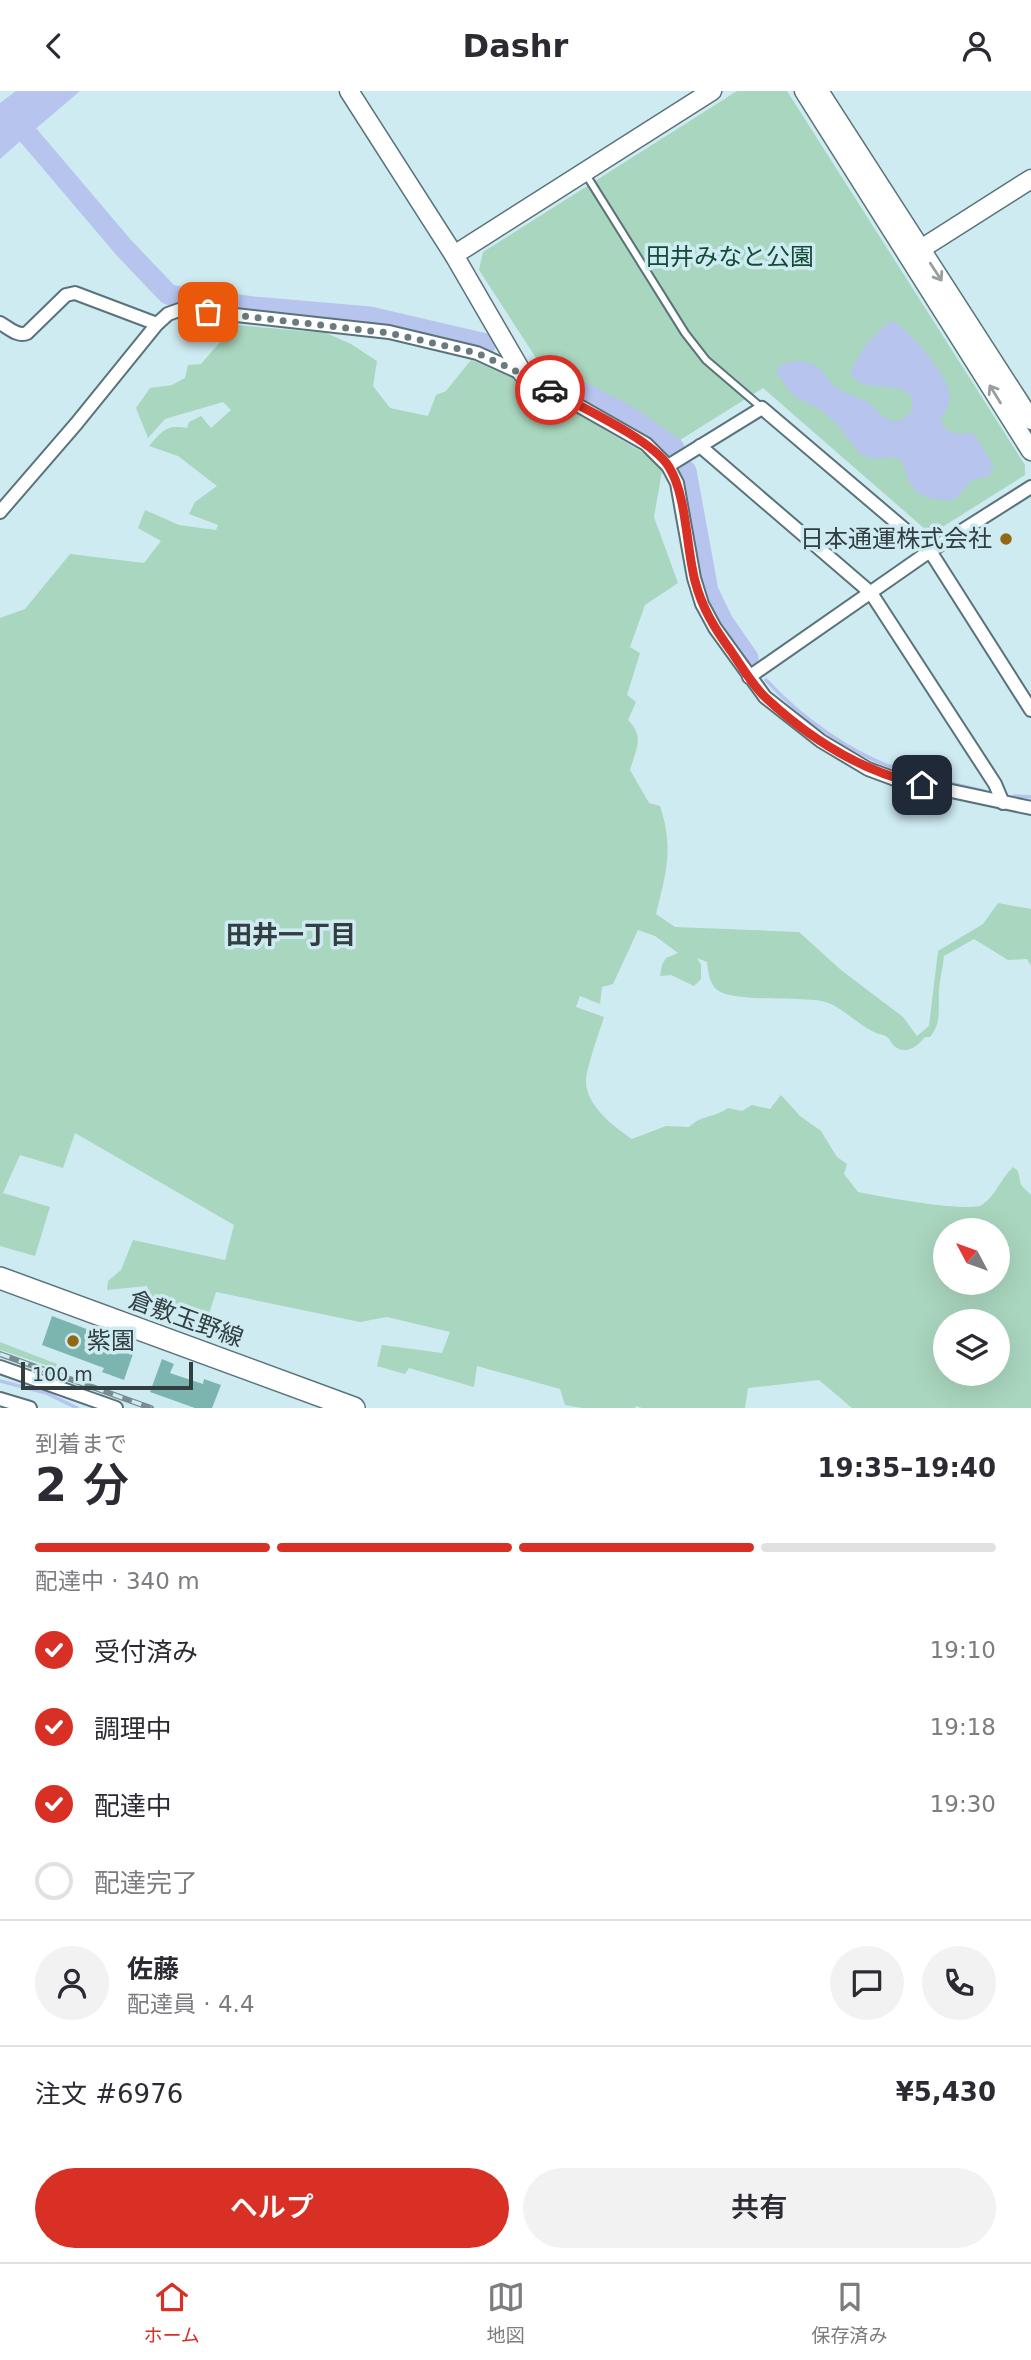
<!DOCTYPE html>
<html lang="ja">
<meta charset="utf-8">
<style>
:root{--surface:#fff;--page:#f2f2f3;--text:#2b2b33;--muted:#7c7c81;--line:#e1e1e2;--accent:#d93025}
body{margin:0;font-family:"DejaVu Sans","Noto Sans JP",sans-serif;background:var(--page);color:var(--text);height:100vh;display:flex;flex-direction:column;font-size:26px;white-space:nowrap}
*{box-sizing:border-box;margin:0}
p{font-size:23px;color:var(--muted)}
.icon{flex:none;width:38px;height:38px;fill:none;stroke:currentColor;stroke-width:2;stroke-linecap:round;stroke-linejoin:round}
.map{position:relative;height:1317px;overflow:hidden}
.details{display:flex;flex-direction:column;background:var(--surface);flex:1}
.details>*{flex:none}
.needle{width:46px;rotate:311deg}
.buttons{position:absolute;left:933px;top:1127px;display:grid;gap:14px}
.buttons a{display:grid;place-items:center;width:77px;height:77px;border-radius:50%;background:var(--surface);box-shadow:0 7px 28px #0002;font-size:35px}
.scale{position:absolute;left:21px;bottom:18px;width:172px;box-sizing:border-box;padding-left:7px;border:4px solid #333e41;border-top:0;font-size:19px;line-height:24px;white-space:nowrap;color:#333e41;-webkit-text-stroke:5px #ceebf2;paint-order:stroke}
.pin{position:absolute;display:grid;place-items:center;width:60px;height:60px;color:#fff;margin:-30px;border-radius:14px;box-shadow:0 4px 10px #0006}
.courier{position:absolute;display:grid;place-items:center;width:70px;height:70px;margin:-35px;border:5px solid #d93025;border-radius:50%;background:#fff;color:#222;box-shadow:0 2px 9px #0007}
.headline em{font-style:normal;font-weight:600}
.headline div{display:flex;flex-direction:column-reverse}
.headline{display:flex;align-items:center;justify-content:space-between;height:119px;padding:0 35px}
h1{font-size:46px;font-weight:600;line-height:52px}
.bar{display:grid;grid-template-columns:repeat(4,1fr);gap:10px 7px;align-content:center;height:84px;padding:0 35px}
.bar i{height:9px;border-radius:5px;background:var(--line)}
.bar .current{background:var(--accent)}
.bar p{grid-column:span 4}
.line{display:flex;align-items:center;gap:18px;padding:0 35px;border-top:2px solid var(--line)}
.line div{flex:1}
.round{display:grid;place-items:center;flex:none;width:74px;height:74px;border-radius:37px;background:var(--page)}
ol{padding:0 35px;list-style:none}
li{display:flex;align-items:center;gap:21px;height:77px}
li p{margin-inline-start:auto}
li .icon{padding:7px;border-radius:50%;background:var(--accent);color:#fff;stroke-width:4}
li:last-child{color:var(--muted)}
li i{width:38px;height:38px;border:4px solid var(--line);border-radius:50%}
.primary-button{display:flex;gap:14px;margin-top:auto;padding:14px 35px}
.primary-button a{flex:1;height:80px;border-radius:42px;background:var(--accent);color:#fff;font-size:28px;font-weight:600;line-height:80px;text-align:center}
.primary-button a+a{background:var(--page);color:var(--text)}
header{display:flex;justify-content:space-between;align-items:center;height:91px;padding:0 35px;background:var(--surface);font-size:32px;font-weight:600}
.menu{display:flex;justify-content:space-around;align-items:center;height:98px;border-top:2px solid var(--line);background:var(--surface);font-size:19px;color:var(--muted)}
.menu a{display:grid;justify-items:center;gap:4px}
.menu .current{color:var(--accent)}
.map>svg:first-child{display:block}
.green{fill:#a9d6be;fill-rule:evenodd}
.water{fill:#b7c4ed}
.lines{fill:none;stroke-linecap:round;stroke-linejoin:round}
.stream{stroke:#b7c4ed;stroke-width:3.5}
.river{stroke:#b7c4ed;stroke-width:21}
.building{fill:#7cb5b0}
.lane-casing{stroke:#5a737a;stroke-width:10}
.street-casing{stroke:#5a737a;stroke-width:16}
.secondary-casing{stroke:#5a737a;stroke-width:21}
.primary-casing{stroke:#5a737a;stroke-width:24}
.lane{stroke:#fff;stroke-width:6}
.street{stroke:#fff;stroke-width:12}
.secondary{stroke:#fff;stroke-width:18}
.primary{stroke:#fff;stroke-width:21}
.rail-casing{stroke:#798d91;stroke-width:6}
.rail{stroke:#ceebf2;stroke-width:3.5;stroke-dasharray:10;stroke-linecap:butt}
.oneway{stroke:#999ea0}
.done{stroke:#697b7f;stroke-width:7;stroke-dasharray:0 12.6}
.route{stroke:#d93025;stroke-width:9}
.poi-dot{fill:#926812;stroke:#ceebf2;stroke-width:2.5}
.labels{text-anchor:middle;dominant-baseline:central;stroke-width:7;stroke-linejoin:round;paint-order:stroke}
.park-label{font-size:24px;fill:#114b33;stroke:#ceebf2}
.poi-label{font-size:24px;fill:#333e41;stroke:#ceebf2;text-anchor:end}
.street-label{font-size:24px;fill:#333e41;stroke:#ceebf2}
.neighbourhood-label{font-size:26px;font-weight:bold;fill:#333e41;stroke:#ceebf2}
</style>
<header><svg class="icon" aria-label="back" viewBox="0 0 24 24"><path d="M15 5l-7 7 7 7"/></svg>Dashr<svg class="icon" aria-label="person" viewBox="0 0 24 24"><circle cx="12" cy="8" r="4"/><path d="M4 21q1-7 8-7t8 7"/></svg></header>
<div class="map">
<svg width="1031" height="1317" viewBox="0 0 1031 1317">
<rect width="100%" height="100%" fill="#ceebf2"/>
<g class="green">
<polygon points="737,0 787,0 1025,374 1025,384 936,440 926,439 763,297 677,351 546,277 546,273 536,267 479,179 483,161"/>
<path d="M 235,234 L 326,242 L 351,253 L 377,270 L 373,295 L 390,317 L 428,325 L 436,304 L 446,300 L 471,269 L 522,290 L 647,364 L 662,380 L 654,426 L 678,492 L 645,514 L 630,556 L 640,562 L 627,604 L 636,611 L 628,629 C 645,646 636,658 630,679 L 649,712 L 660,715 C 674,757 666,782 656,823 L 675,836 L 799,841 L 841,879 L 903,926 L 917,945 L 929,935 L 938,860 L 983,833 L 998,812 L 1031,818 L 1031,875 L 1027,868 L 1008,869 L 974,848 L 944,865 C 943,876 940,887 939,898 C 938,916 942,932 930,946 L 925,946 C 917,956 906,964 894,955 C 891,952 890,948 887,946 C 883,943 876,943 872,940 C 856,932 843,917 826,911 C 803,904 729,913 715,897 C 709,890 708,879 707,871 L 697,867 L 701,874 L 701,888 L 694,895 L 671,884 L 660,885 L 662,874 L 666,867 L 678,862 L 655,845 L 638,839 L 613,893 L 602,896 L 600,913 L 580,905 L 576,916 L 604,926 C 599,942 587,975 586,989 C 585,1014 614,1036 632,1048 L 666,1035 L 689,1036 C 703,1023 712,1028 728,1017 L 742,1020 L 752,1014 L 770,1018 L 781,1004 L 800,1025 L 821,1040 L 837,1066 L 847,1073 L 844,1083 L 858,1101 C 877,1105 969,1122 982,1114 C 996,1104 1001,1087 1013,1076 L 1018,1080 L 1021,1094 L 1031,1104 L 1031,1317 L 852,1317 L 819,1289 L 748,1297 L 745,1317 L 642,1317 L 636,1315 L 635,1317 L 582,1317 L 565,1314 L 560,1298 L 477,1275 L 474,1296 L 409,1277 L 405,1283 L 377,1275 L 382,1254 L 442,1262 L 450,1241 L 387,1226 L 360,1231 L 216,1201 L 206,1232 L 149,1212 L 147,1195 L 107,1199 L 108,1190 L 121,1179 L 133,1149 L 225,1169 L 234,1134 L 75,1042 L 63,1077 L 20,1064 L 3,1102 L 50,1116 L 35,1165 L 0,1155 L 0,527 L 25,518 L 70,463 L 144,472 L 161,450 L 138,437 L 145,419 L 179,434 L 216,439 L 218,434 L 189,423 L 195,411 L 217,395 L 178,365 L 149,355 C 162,340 166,333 187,337 L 189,331 L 201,325 L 211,337 L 231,319 L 223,311 L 165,328 L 148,347 L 136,317 L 150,297 L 172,294 L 185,287 L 188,274 L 201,273 ZM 945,1139 L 998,1139 L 998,1192 L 945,1192 ZM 945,1230 L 998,1230 L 998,1283 L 945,1283 Z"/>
<polygon points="0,1251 57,1273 55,1277 0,1259"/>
</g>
<g class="water">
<polygon points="16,0 80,0 32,41 29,38 24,43 25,46 0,68 0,12"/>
<path d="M 891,230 C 906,234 947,284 949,300 C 950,305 950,311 948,316 C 945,323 937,326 943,335 C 950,345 963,343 973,342 L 992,372 L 989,376 L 995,376 L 995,379 L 991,379 L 989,385 L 972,389 L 954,409 C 936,410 918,408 909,390 C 904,380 906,374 896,366 L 873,368 L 860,363 L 838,334 L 821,319 L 792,304 L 776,281 C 782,267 808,268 819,277 C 825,282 828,289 833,294 C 843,303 857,304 867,311 C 878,318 887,337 904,327 C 908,325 912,319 912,314 C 914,290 877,298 863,293 C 858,291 854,287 850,283 C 859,261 871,244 891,230 Z"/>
</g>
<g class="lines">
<g class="stream">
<path d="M 766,589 C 800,626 852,664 900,679 C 927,688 956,693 984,700"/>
<polyline points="1014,705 1031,706"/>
<polyline points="0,1290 46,1302 77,1317"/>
</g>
<g class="river">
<polyline points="12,25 125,158 168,203 174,205 253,216 370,226 486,253"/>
<polyline points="546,283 623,322 674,357"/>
<polyline points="686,380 708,500 723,531 748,567"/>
</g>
</g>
<g class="building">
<polygon points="52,1225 105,1245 103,1249 134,1260 124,1289 102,1281 104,1277 42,1254"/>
<polygon points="162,1268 174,1273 170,1282 203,1293 204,1288 221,1294 212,1317 195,1317 150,1301"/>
</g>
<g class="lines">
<defs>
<polyline id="lane" points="585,82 685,242 706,269 762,317"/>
<g id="street">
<path d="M 0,232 C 9,237 18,246 27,242 L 66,204 L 75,202 L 157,233"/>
<polyline points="700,355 871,502 995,693 1003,712"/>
<polyline points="668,375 762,317 930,460 1031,619"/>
<polyline points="0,421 76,333 157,233 168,223 182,218 389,241 477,262 523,283 646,353 668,375 677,392 694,487 702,513 715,537 765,606 821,650 868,678 895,688 1031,717"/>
<polyline points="749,586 930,460 1031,396"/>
<polyline points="0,1276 116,1317"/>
<polyline points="0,1308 30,1317"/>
</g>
<g id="secondary">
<polyline points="349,0 454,164 523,283"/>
<polyline points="804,0 1031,360"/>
<polyline points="819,0 1031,329"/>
<polyline points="913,163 1031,88"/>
<polyline points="454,164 712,0"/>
</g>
<polyline id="primary" points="0,1187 354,1317"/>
</defs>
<use href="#lane" class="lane-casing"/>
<use href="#street" class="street-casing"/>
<use href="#secondary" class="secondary-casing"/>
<use href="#primary" class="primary-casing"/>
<use href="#lane" class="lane"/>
<use href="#street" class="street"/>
<use href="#secondary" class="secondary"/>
<use href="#primary" class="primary"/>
<defs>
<polyline id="rail" points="0,1263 151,1317"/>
</defs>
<use href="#rail" class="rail-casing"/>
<use href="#rail" class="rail"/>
</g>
<defs><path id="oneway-shaft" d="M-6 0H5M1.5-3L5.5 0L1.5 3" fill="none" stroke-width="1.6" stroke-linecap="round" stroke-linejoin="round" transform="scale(1.75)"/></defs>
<g class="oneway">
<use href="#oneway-shaft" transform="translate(936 181) rotate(57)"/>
<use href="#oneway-shaft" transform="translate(995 303) rotate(-122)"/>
</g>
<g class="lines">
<polyline class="done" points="208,221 389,242 477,262 510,277 550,299"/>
<path class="route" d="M 550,299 C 579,315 653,349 669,376 C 687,405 686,456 695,490 C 702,517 715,538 731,560 C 742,576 752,594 766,607 C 810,648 863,681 922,694"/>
</g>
<g class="poi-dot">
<circle cx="1006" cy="448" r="7"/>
<circle cx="73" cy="1250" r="7"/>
</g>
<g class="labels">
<g class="park-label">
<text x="730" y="166">田井みなと公園</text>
</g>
<g class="poi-label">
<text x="992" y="448">日本通運株式会社</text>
<text x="87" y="1250" text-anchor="start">紫園</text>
</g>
<g class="street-label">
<text transform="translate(186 1228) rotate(20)">倉敷玉野線</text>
</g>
<g class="neighbourhood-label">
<text x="291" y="844">田井一丁目</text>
</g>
</g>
</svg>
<div class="buttons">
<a><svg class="needle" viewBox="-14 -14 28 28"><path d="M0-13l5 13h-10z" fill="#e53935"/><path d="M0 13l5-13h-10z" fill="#7c7c81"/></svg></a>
<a><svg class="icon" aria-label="layers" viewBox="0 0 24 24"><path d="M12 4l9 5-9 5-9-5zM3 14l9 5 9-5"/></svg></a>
</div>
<div class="scale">100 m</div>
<div class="pin" style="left:208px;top:221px;background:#ea580c"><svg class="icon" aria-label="bag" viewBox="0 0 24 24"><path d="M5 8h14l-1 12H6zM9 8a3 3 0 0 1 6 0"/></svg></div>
<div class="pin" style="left:922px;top:694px;background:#1f2937"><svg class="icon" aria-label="home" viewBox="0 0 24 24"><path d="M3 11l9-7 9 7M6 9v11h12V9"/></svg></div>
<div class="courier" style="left:550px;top:299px"><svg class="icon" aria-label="car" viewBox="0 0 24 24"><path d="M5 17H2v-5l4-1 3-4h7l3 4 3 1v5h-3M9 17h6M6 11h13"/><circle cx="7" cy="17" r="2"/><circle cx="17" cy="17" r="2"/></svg></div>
</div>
<section class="details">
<div class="headline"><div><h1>2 分</h1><p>到着まで</p></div><em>19:35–19:40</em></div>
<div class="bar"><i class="current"></i><i class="current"></i><i class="current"></i><i></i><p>配達中 · 340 m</p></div>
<ol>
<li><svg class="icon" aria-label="check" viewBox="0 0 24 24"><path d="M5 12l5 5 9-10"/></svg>受付済み<p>19:10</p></li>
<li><svg class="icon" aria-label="check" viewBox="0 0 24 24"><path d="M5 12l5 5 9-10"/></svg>調理中<p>19:18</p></li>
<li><svg class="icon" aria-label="check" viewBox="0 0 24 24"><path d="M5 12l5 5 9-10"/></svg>配達中<p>19:30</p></li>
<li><i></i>配達完了</li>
</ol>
<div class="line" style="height:126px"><a class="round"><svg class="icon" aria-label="person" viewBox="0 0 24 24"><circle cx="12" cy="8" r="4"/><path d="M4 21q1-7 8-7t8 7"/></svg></a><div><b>佐藤</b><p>配達員 · 4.4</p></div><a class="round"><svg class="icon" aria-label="chat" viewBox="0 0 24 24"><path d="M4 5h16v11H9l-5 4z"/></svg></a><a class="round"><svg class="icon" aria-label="phone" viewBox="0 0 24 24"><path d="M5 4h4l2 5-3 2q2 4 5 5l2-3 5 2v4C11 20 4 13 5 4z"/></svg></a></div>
<div class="line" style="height:91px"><div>注文 #6976</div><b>¥5,430</b></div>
<div class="primary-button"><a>ヘルプ</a><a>共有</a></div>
</section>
<nav class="menu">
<a class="current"><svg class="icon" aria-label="home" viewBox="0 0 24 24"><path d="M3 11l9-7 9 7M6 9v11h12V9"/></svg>ホーム</a>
<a><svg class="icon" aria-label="map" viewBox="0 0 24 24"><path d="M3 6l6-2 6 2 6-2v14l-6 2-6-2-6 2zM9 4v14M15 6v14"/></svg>地図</a>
<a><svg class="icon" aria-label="saved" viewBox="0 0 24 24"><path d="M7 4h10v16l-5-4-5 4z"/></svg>保存済み</a>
</nav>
